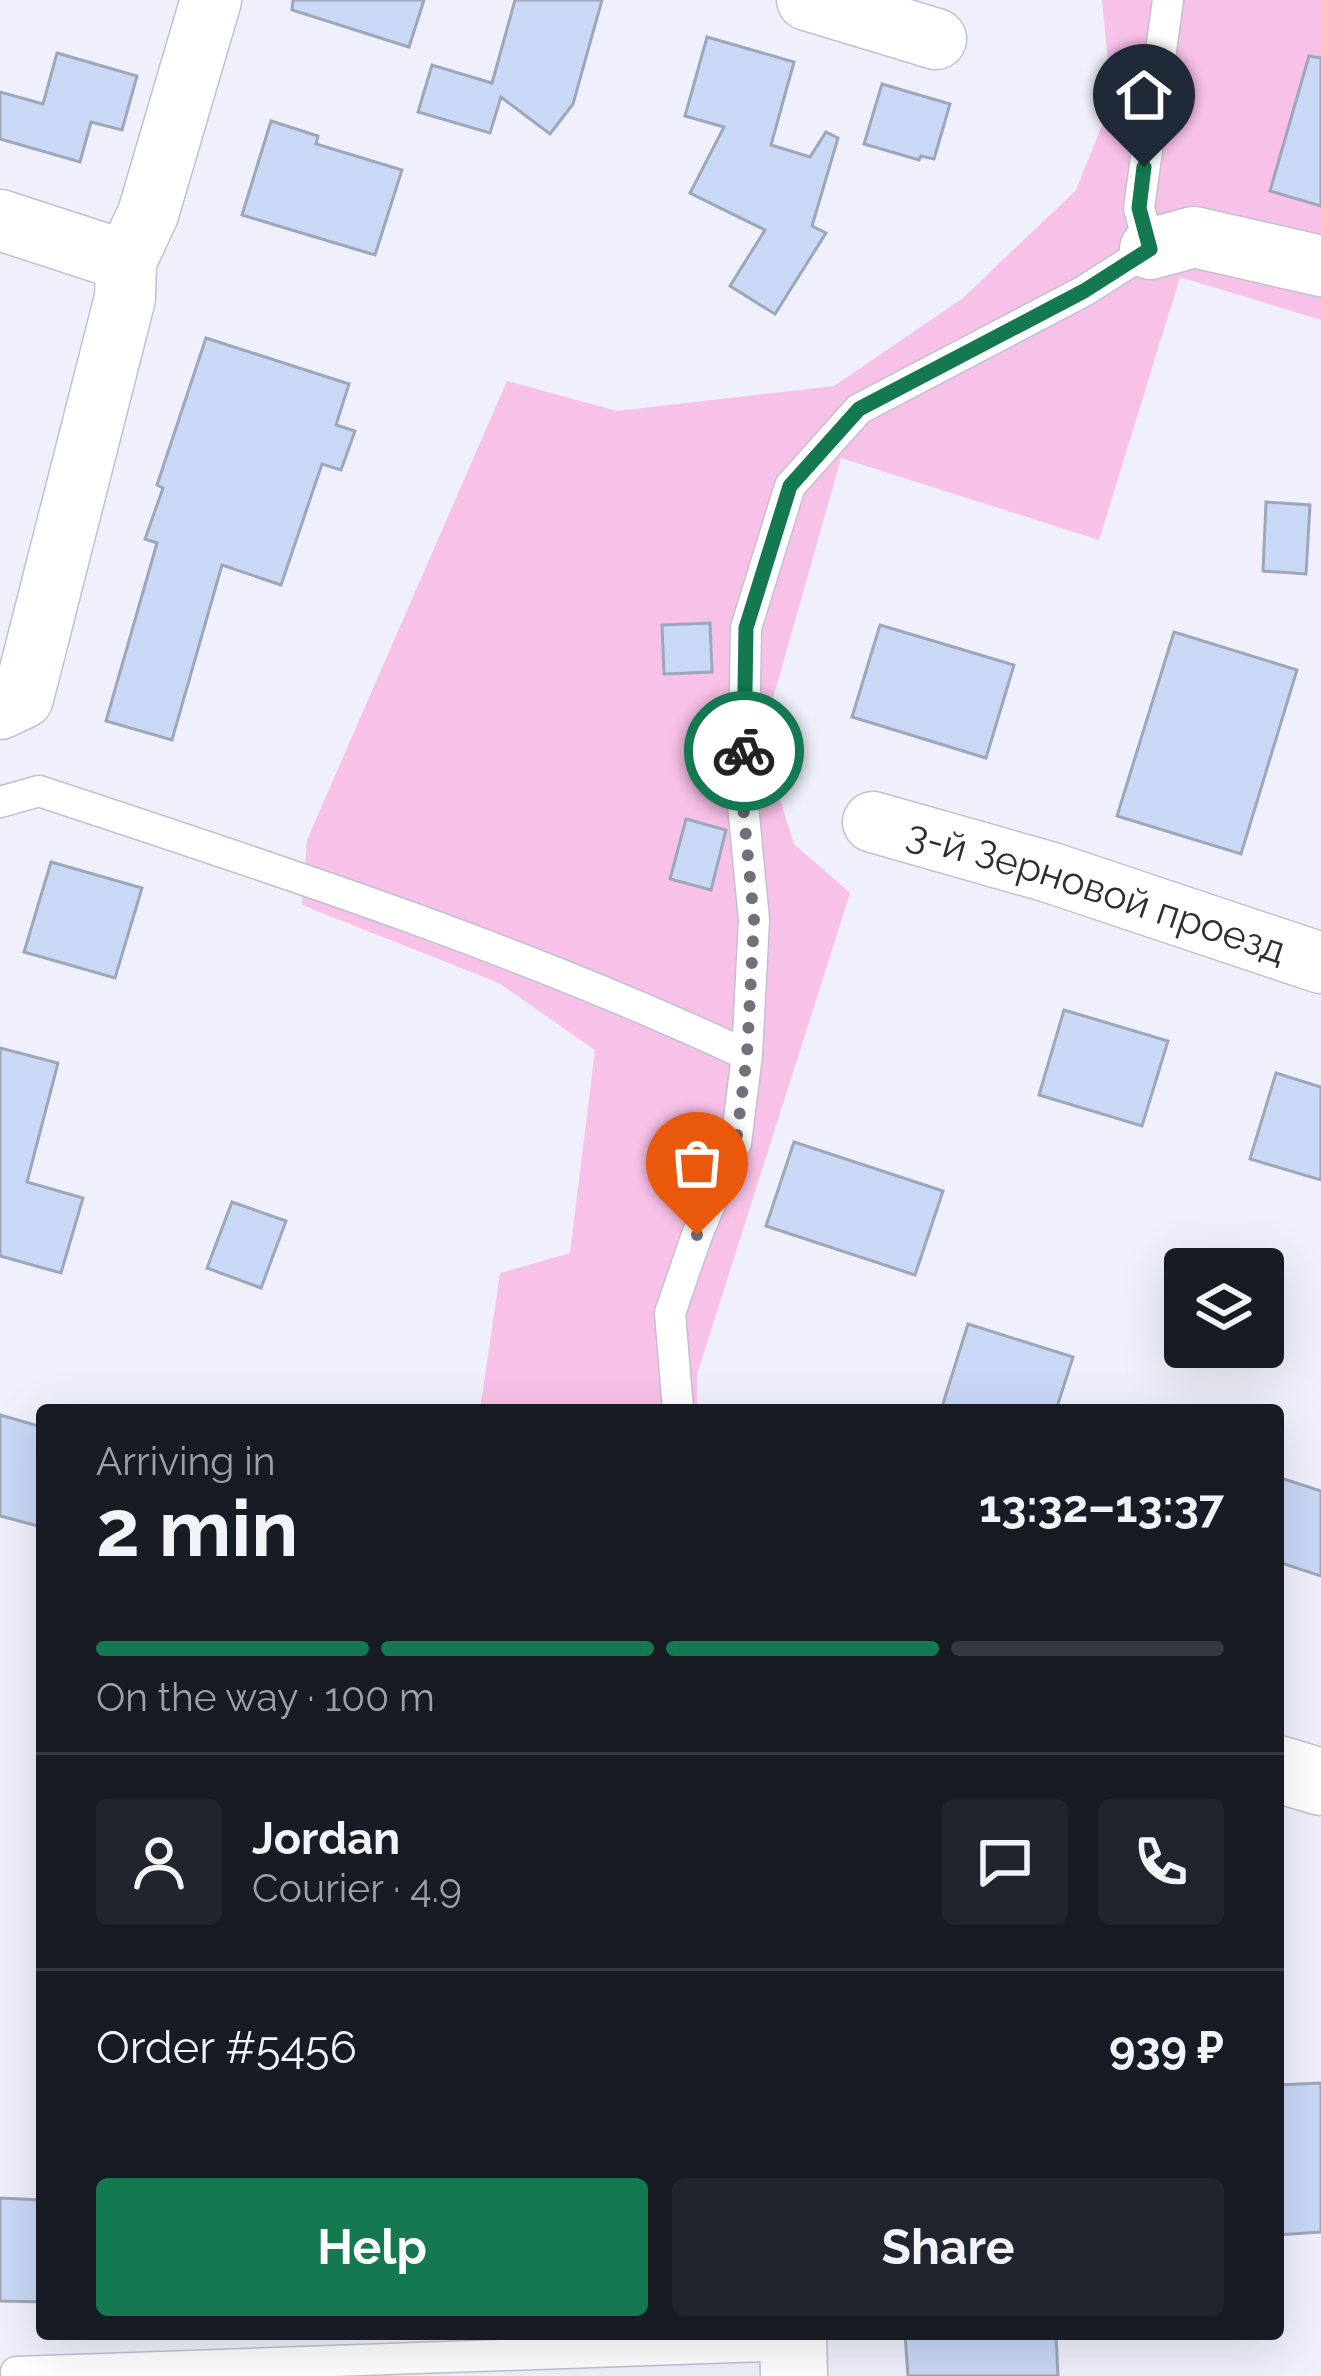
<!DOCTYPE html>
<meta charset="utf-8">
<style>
:root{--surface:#171b24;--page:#20242c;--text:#f1f3f6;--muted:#9ea1a6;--line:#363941;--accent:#147951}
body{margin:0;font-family:Raleway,sans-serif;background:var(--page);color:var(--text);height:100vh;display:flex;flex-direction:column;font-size:45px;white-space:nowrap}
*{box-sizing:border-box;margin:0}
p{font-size:39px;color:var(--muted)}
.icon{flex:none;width:66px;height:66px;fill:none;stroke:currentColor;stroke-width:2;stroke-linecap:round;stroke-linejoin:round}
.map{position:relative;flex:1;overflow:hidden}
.side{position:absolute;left:36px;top:1404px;width:1248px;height:936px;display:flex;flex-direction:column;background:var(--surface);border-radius:12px;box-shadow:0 12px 48px #0002}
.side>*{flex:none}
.buttons{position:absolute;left:1164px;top:1248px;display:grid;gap:24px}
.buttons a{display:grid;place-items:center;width:120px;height:120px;border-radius:12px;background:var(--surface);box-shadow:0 12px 48px #0002;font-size:60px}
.pin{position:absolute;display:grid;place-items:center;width:102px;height:102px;color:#fff;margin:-123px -51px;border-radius:50% 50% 50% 0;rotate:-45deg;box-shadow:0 0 12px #0007}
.pin .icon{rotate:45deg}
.courier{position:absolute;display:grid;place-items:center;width:120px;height:120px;margin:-60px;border:9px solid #147951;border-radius:50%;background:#fff;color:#222;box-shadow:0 3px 15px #0007}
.summary em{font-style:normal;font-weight:700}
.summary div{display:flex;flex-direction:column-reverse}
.summary{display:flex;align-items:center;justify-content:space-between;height:204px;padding:0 60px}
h1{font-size:78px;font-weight:700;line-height:90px}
.bar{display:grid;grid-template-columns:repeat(4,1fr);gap:18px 12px;align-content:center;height:144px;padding:0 60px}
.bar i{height:15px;border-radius:9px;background:var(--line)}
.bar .selected{background:var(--accent)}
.bar p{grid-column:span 4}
.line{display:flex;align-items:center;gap:30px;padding:0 60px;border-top:3px solid var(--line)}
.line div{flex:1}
.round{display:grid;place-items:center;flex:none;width:126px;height:126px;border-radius:12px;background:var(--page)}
.button{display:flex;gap:24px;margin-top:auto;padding:24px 60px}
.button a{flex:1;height:138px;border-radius:12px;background:var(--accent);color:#fff;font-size:48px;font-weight:700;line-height:138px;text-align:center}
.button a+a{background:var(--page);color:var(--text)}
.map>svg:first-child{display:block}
.green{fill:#f8c1e7}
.building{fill:#c8d8f5;stroke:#9da7b9;stroke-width:3}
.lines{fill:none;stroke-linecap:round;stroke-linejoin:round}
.lane-casing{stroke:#c1c0d4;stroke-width:33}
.street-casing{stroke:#c1c0d4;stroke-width:63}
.secondary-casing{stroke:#c1c0d4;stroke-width:69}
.lane{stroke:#fff;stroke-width:30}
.street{stroke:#fff;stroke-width:60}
.secondary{stroke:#fff;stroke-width:66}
.done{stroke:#72717b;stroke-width:12;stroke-dasharray:0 21.6}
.route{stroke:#147951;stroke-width:15}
.labels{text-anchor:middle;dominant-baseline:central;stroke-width:10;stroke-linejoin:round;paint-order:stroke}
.street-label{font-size:39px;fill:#2e2d35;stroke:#fefefe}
</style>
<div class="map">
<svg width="1321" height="2376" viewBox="0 0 1321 2376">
<rect width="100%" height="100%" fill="#f0f0fc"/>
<polygon class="green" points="1102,0 1321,0 1321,320 1180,277 1099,540 841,458 764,730 768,762 794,844 850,893 697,1374 697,1410 480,1410 500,1273 570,1253 595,1050 499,983 302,905 307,840 507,381 617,411 834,386 963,298 1076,190 1112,101"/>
<g class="building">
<polygon points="293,0 424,0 409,47 292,10"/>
<polygon points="515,0 602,0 573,104 550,134 501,97 490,133 418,112 432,65 492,83"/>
<polygon points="707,37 794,62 771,145 810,157 826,132 838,138 812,226 826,233 775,314 730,286 765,230 690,193 724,127 685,116"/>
<polygon points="57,53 137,76 122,130 91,122 80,162 0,139 0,92 43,104"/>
<polygon points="1309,56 1321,58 1321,206 1270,191"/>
<polygon points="882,84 950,104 934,159 921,156 919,160 864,144"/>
<polygon points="271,121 318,136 316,144 402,170 375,255 242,215"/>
<polygon points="206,338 349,384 336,425 355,431 341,470 322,464 281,585 222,565 172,740 106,721 157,543 145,539 163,488 157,485"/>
<polygon points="1266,502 1310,505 1306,574 1263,571"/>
<polygon points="710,623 712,672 664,674 662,625"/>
<polygon points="880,625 1014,665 986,758 852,717"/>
<polygon points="1174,632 1297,670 1241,854 1117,816"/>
<polygon points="686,819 726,830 711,890 670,879"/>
<polygon points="51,862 142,888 115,978 24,952"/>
<polygon points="1064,1010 1168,1041 1142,1126 1039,1095"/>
<polygon points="0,1048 58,1063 27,1182 83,1198 61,1273 0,1256"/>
<polygon points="1276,1073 1321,1087 1321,1180 1250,1159"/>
<polygon points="794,1142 943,1191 915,1275 766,1226"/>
<polygon points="232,1202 286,1221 261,1288 207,1268"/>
<polygon points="968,1324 1073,1357 1056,1410 941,1410"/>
<polygon points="0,1415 42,1427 42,1527 0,1516"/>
<polygon points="1278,1477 1321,1491 1321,1576 1278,1562"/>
<polygon points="1321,2083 1321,2232 1278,2235 1278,2085"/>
<polygon points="0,2198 42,2200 42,2302 0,2301"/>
<polygon points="905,2334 1056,2334 1058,2376 908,2376"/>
</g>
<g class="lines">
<defs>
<g id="lane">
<path d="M 0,802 L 39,791 C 278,870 519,948 747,1055"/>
<polyline points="678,1410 670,1313 697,1235 736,1143 747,1055 754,920 743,805 746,628 790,486 859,409 1084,291 1150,249 1139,208 1168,0"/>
<polyline points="16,2372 794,2345"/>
</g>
<g id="street">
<polyline points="807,0 936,39"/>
<polyline points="0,220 126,261"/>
<polyline points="1150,249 1194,237 1321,266"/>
<polyline points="0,709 23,698 125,298 126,261 148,214 211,0"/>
<path id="s1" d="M 873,822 L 1049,872 L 1321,963"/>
</g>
<g id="secondary">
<polyline points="1278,1769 1321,1782"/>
<polyline points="793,2334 794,2376"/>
</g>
</defs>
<use href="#lane" class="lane-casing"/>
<use href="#street" class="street-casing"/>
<use href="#secondary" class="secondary-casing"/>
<use href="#lane" class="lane"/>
<use href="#street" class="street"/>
<use href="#secondary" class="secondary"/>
</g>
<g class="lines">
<polyline class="done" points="697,1235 736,1143 747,1055 754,920 743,805 744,751"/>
<polyline class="route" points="744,751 746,628 790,486 859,409 1084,291 1150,249 1139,208 1144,167"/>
</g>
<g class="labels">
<g class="street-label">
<text stroke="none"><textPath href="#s1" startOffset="234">3-й Зерновой проезд</textPath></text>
</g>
</g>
</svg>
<div class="buttons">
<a><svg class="icon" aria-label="layers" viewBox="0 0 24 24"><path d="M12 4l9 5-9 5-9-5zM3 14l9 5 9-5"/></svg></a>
</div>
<div class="pin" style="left:697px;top:1235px;background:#ea580c"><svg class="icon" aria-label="bag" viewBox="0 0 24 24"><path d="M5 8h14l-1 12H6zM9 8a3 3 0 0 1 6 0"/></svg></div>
<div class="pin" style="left:1144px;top:167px;background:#1f2937"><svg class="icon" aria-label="home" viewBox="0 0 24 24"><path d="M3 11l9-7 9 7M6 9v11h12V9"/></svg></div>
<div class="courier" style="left:744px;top:751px"><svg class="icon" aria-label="bike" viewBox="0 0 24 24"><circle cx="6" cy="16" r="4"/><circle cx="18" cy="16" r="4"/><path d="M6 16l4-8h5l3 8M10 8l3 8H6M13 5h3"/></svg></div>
<section class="side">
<div class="summary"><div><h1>2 min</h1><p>Arriving in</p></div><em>13:32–13:37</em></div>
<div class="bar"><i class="selected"></i><i class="selected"></i><i class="selected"></i><i></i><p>On the way · 100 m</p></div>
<div class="line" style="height:216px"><a class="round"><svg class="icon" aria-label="person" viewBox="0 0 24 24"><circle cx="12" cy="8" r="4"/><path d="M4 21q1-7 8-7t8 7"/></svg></a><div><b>Jordan</b><p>Courier · 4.9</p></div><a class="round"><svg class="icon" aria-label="chat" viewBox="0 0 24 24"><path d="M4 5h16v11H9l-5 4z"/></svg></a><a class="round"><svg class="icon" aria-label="phone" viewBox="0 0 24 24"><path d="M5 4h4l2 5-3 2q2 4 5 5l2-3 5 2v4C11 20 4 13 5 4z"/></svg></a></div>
<div class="line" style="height:156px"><div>Order #5456</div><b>939 ₽</b></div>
<div class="button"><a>Help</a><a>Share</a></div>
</section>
</div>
